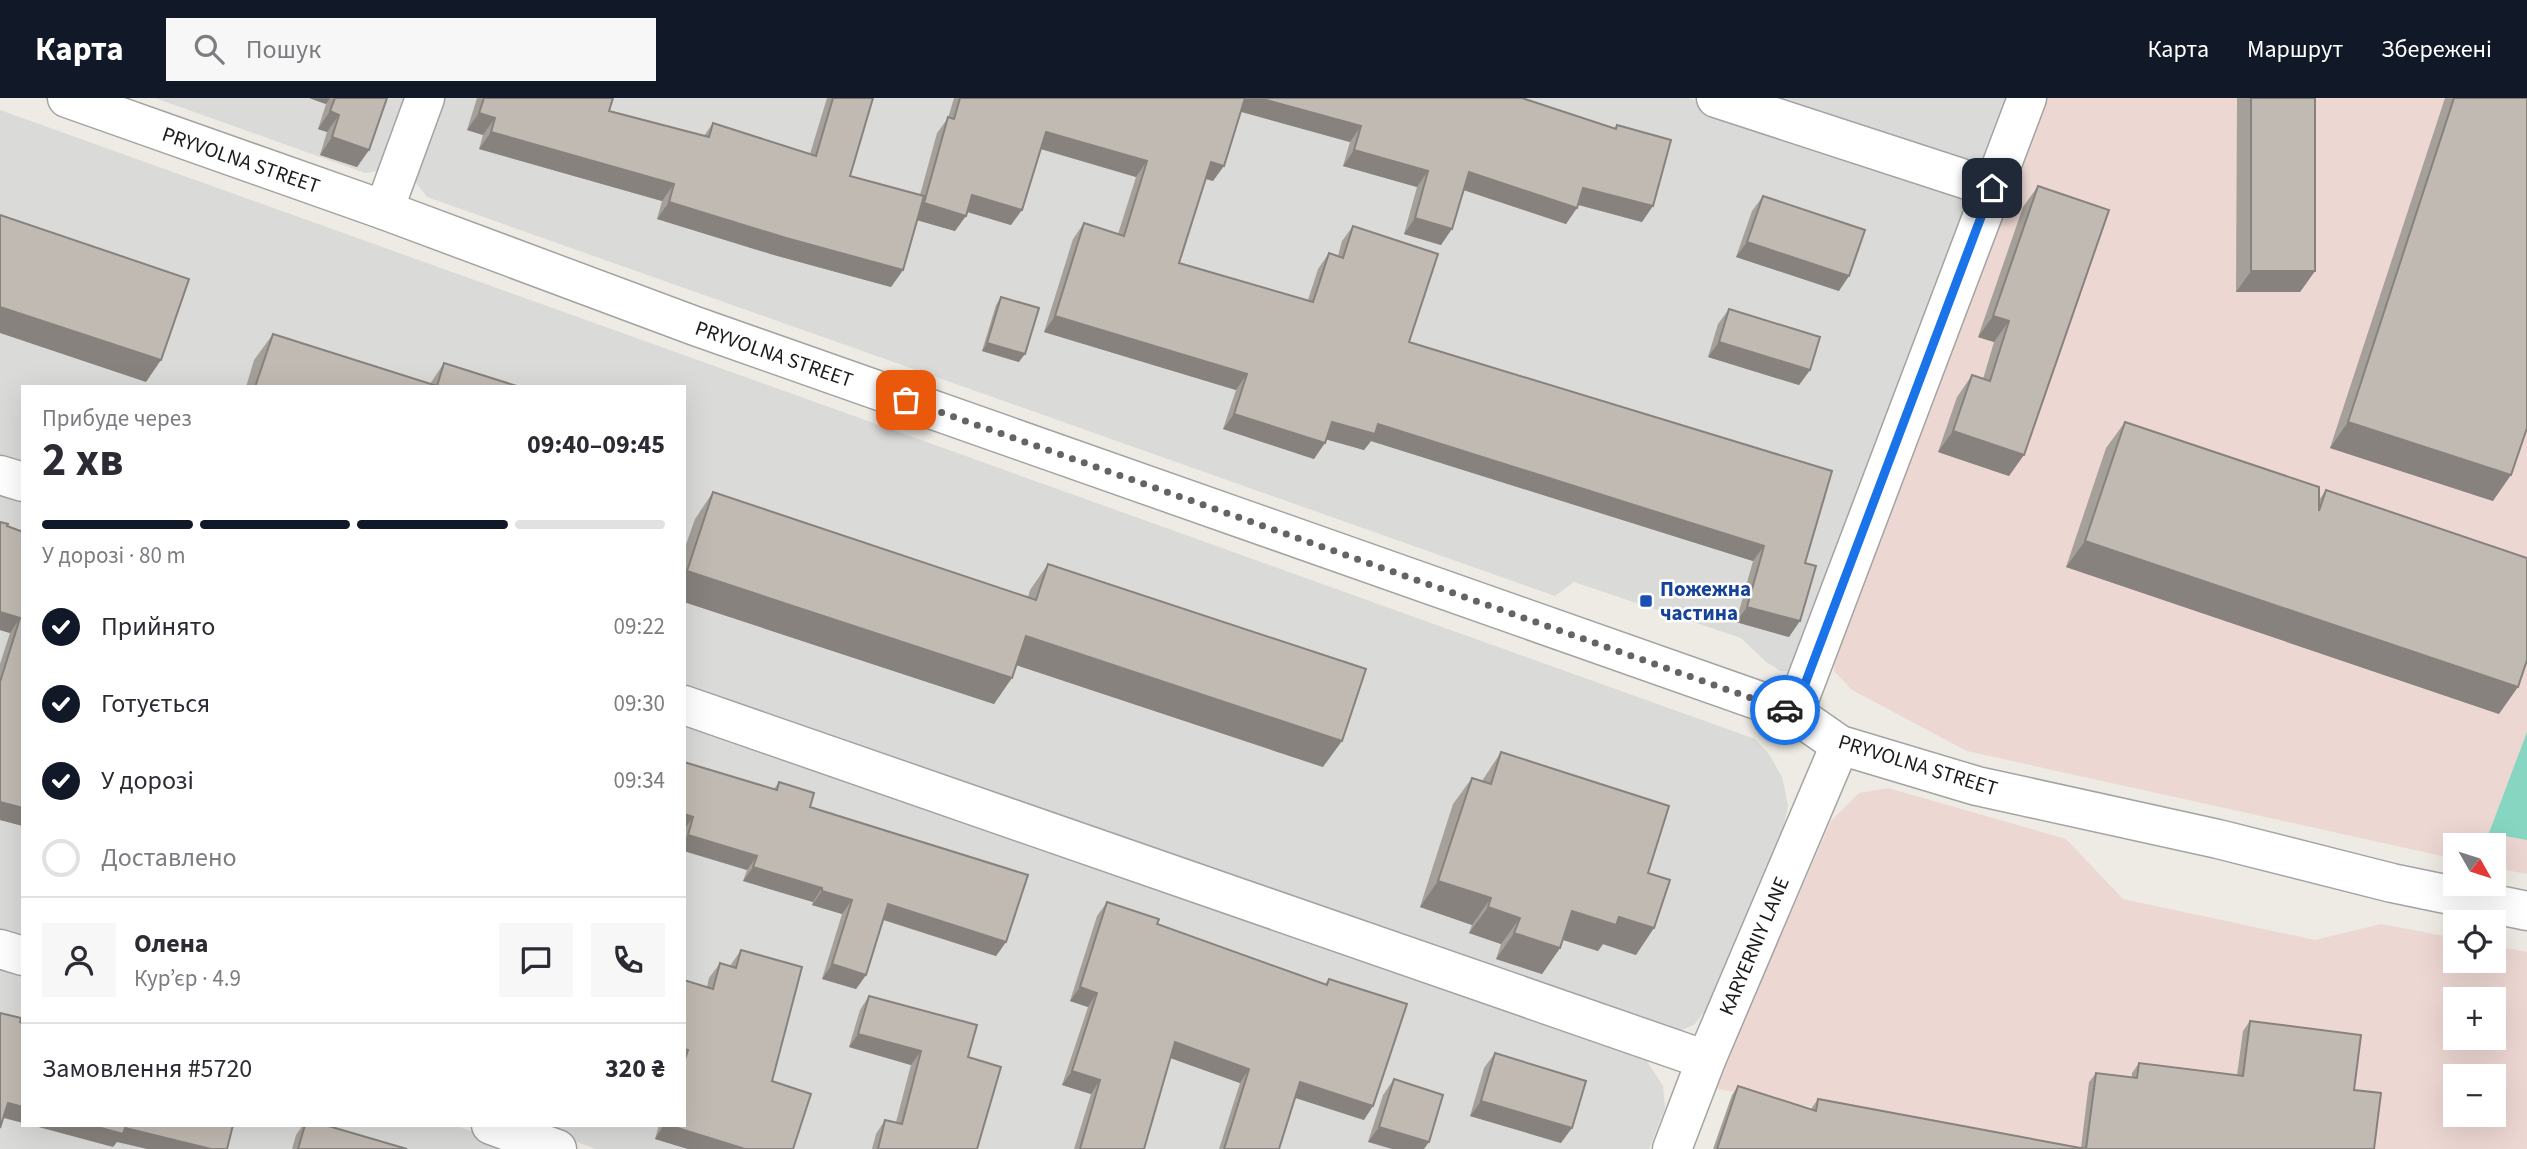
<!DOCTYPE html>
<html lang="uk">
<meta charset="utf-8">
<style>
:root{--surface:#fff;--page:#f7f7f7;--text:#2b2b33;--muted:#7c7c81;--line:#e1e1e2;--accent:#111827}
body{margin:0;font-family:"Source Sans 3",sans-serif;background:var(--page);color:var(--text);height:100vh;display:flex;flex-direction:column;font-size:26px;white-space:nowrap}
*{box-sizing:border-box;margin:0}
p{font-size:23px;color:var(--muted)}
.icon{flex:none;width:38px;height:38px;fill:none;stroke:currentColor;stroke-width:2;stroke-linecap:round;stroke-linejoin:round}
.map{position:relative;flex:1;overflow:hidden}
.side{position:absolute;left:21px;top:287px;width:665px;height:742px;display:flex;flex-direction:column;background:var(--surface);border-radius:0px;box-shadow:0 7px 28px #0002}
.side>*{flex:none}
.needle{width:46px;rotate:129deg}
.buttons{position:absolute;left:2443px;top:735px;display:grid;gap:14px}
.buttons a{display:grid;place-items:center;width:63px;height:63px;border-radius:0px;background:var(--surface);box-shadow:0 7px 28px #0002;font-size:35px}
.pin{position:absolute;display:grid;place-items:center;width:60px;height:60px;color:#fff;margin:-30px;border-radius:14px;box-shadow:0 4px 10px #0006}
.courier{position:absolute;display:grid;place-items:center;width:70px;height:70px;margin:-35px;border:5px solid #1a73e8;border-radius:50%;background:#fff;color:#222;box-shadow:0 2px 9px #0007}
.head em{font-style:normal;font-weight:700}
.head div{display:flex;flex-direction:column-reverse}
.head{display:flex;align-items:center;justify-content:space-between;height:119px;padding:0 21px}
h1{font-size:46px;font-weight:700;line-height:52px}
.bar{display:grid;grid-template-columns:repeat(4,1fr);gap:10px 7px;align-content:center;height:84px;padding:0 21px}
.bar i{height:9px;border-radius:5px;background:var(--line)}
.bar .selected{background:var(--accent)}
.bar p{grid-column:span 4}
.line{display:flex;align-items:center;gap:18px;padding:0 21px;border-top:2px solid var(--line)}
.line div{flex:1}
.round{display:grid;place-items:center;flex:none;width:74px;height:74px;border-radius:0px;background:var(--page)}
ol{padding:0 21px;list-style:none}
li{display:flex;align-items:center;gap:21px;height:77px}
li p{margin-inline-start:auto}
li .icon{padding:7px;border-radius:50%;background:var(--accent);color:#fff;stroke-width:4}
li:last-child{color:var(--muted)}
li i{width:38px;height:38px;border:4px solid var(--line);border-radius:50%}
header{display:flex;align-items:center;gap:42px;box-sizing:border-box;height:98px;padding:0 35px;background:var(--accent);color:#fff}
header strong{font-size:33px}
nav{display:flex;gap:38px;margin-inline-start:auto;font-size:24px}
.search{width:490px;height:63px;background:var(--page);display:flex;align-items:center;gap:18px;box-sizing:border-box;padding:0 24px;border-radius:0px;color:var(--muted);font-size:26px}
.map>svg:first-child{display:block}
.residential{fill:#dadad9}
.commercial{fill:#edd7d3;fill-rule:evenodd}
.pitch{fill:#87d6c1}
.lines{fill:none;stroke-linecap:round;stroke-linejoin:round}
.minor-casing{stroke:#a3a3a3;stroke-width:41}
.minor{stroke:#fff;stroke-width:38}
.wall{fill:#a6a09a}
.shaded-wall{fill:#87827d}
.building{fill:#c1bab3;stroke:#87827d;stroke-width:2}
.done{stroke:#656462;stroke-width:7;stroke-dasharray:0 12.6}
.route{stroke:#1a73e8;stroke-width:9}
.transit-dot{fill:#1a4fb4;stroke:#fff;stroke-width:2.5}
.labels{text-anchor:middle;dominant-baseline:central;stroke-width:5;stroke-linejoin:round;paint-order:stroke}
.street-label{font-size:21px;fill:#1c1c1c;stroke:#fff}
.transit-label{font-size:21px;font-weight:bold;fill:#164399;stroke:#fff;text-anchor:start}
</style>
<header>
<strong>Карта</strong>
<div class="search"><svg class="icon" aria-label="search" viewBox="0 0 24 24"><circle cx="10" cy="10" r="6"/><path d="M15 15l6 6"/></svg>Пошук</div>
<nav><a>Карта</a><a>Маршрут</a><a>Збережені</a></nav>
</header>
<div class="map">
<svg width="2527" height="1051" viewBox="0 0 2527 1051">
<rect width="100%" height="100%" fill="#edebe3"/>
<g class="residential">
<polygon points="155,0 408,0 378,73 365,75"/>
<polygon points="436,0 1688,0 1954,87 1970,103 1791,573 1780,573 1765,563 1741,540 1574,484 1555,498 427,99 411,78"/>
<polygon points="1746,0 2007,0 1979,70"/>
<polygon points="0,12 1755,641 1769,656 1782,679 1788,707 1783,733 1706,912 1694,927 1676,934 684,594 684,289 23,289 23,368 0,360"/>
<polygon points="0,394 23,402 23,846 0,839"/>
<polygon points="684,625 1645,960 1663,988 1665,1010 1649,1051 596,1051 531,1027 684,1027"/>
<polygon points="0,863 23,870 23,1027 454,1027 521,1051 0,1051"/>
</g>
<g class="commercial">
<polygon points="2048,0 2527,0 2527,776 2494,770 2494,747 2455,747 2455,761 1967,653 1852,592 1834,573 1835,547"/>
<path d="M 1888,690 L 2066,741 L 2123,801 L 2315,842 L 2381,826 L 2455,840 L 2455,863 L 2494,863 L 2494,848 L 2527,854 L 2527,1051 L 2029,1051 L 1714,990 L 1831,723 L 1859,695 ZM 2455,901 L 2494,901 L 2494,940 L 2455,940 ZM 2455,978 L 2494,978 L 2494,1017 L 2455,1017 Z"/>
</g>
<polygon class="pitch" points="2527,634 2527,742 2489,735"/>
<g class="lines">
<defs>
<g id="minor">
<polyline points="67,0 384,112 695,228 1794,615 1840,647 1977,688 2218,741 2392,785 2527,813"/>
<polyline points="1716,0 1992,90"/>
<polyline points="384,112 425,0"/>
<polyline points="0,377 23,384"/>
<polyline points="684,607 1706,962"/>
<polyline points="1794,615 2027,0"/>
<polyline points="0,851 23,858"/>
<polyline points="491,1027 557,1051"/>
<polyline points="1672,1051 1706,962 1840,647"/>
</g>
</defs>
<use href="#minor" class="minor-casing"/>
<use href="#minor" class="minor"/>
</g>
<g class="wall">
<polygon points="309,0 387,0 369,52 357,69 320,57 327,34 318,31 326,6"/>
<polygon points="477,0 613,0 609,13 704,38 713,25 810,56 827,0 873,0 850,78 920,97 937,35 948,20 954,0 1522,0 1614,30 1617,27 1642,124 1578,107 1566,126 1463,92 1441,147 1404,136 1417,89 1343,68 1350,44 1241,14 1213,83 1206,81 1179,165 1308,202 1318,171 1329,155 1338,158 1342,143 1353,128 1409,244 1805,465 1789,539 1736,524 1753,463 1371,343 1364,352 1326,341 1314,361 1223,331 1236,292 1044,234 1073,141 1084,125 1118,136 1136,79 1040,51 1011,127 967,114 955,133 917,122 903,172 891,189 774,157 657,121 662,103 479,51 483,37 467,32"/>
<polygon points="2237,0 2315,0 2315,173 2300,194 2236,194"/>
<polygon points="2445,0 2527,0 2493,403 2330,350"/>
<polygon points="2038,88 2009,378 1938,354 1957,299 1972,277 1983,281 1994,244 1978,239 2023,109"/>
<polygon points="1763,98 1839,193 1736,159 1752,113"/>
<polygon points="1001,199 1019,264 982,253 996,207"/>
<polygon points="1729,211 1810,272 1799,287 1708,259 1718,226"/>
<polygon points="273,236 430,286 444,265 520,289 246,289 254,262"/>
<polygon points="2125,324 2319,402 2326,392 2499,616 2066,469 2106,350"/>
<polygon points="713,394 1028,499 1030,492 1048,466 1323,669 1016,567 994,606 684,504 684,452 695,421"/>
<polygon points="0,424 7,428 23,434 23,728 0,722 0,566 10,535 0,532"/>
<polygon points="1501,654 1648,775 1636,857 1603,846 1598,853 1563,842 1560,850 1542,876 1496,861 1501,846 1469,835 1472,827 1420,809 1453,706 1472,680 1482,683"/>
<polygon points="684,664 774,691 779,684 810,709 1006,844 996,858 883,822 866,877 856,891 822,881 842,816 812,807 813,804 743,783 747,772 684,753"/>
<polygon points="1107,804 1157,826 1325,886 1329,881 1364,1022 1295,1000 1279,1051 1219,1051 1240,985 1170,960 1144,1051 1074,1051 1091,996 1062,987 1088,909 1070,903 1097,818"/>
<polygon points="741,852 802,869 772,983 811,996 793,1051 688,1051 655,1041 659,1027 684,1027 684,882 707,889 709,880 720,865 730,868"/>
<polygon points="869,898 968,959 977,1051 872,1051 876,1036 885,1022 896,1024 911,967 849,949 860,912"/>
<polygon points="2250,923 2354,992 2374,1051 1713,1051 1732,997 1738,988 1811,1011 1818,1001 2081,1050 2089,984 2096,975 2132,979 2132,975 2139,965 2237,977 2243,933"/>
<polygon points="1495,955 1561,1045 1470,1018 1484,970"/>
<polygon points="1394,981 1429,1044 1368,1044 1383,997"/>
<polygon points="303,1027 325,1027 407,1051 292,1051 296,1037"/>
</g>
<g class="shaded-wall">
<polygon points="309,0 330,0 326,6"/>
<polygon points="1244,0 1259,0 1361,28 1350,44 1235,12"/>
<polygon points="330,13 339,17 327,34 318,31"/>
<polygon points="479,15 495,20 483,37 467,32"/>
<polygon points="491,34 674,86 662,103 479,51"/>
<polygon points="1046,34 1147,63 1136,79 1035,49"/>
<polygon points="332,39 369,52 357,69 320,57"/>
<polygon points="1354,52 1428,73 1417,89 1343,68"/>
<polygon points="1211,64 1224,68 1213,83 1200,79"/>
<polygon points="1469,74 1577,110 1566,126 1458,90"/>
<polygon points="1583,90 1653,108 1642,124 1572,105"/>
<polygon points="972,97 1022,112 1011,127 961,112"/>
<polygon points="669,104 903,172 891,189 774,157 657,121"/>
<polygon points="924,105 966,118 955,133 913,121"/>
<polygon points="1415,120 1452,131 1441,147 1404,136"/>
<polygon points="1747,144 1849,178 1839,193 1736,159"/>
<polygon points="2251,173 2315,173 2300,194 2236,194"/>
<polygon points="0,209 161,262 146,284 0,235"/>
<polygon points="1055,218 1247,276 1236,292 1044,234"/>
<polygon points="1993,218 2009,223 1994,244 1978,239"/>
<polygon points="1719,244 1810,272 1799,287 1708,259"/>
<polygon points="987,245 1025,256 1019,264 982,253"/>
<polygon points="1234,316 1325,345 1314,361 1223,331"/>
<polygon points="1332,324 1378,326 1764,448 1753,463 1371,343 1364,352 1321,340"/>
<polygon points="2348,324 2511,377 2493,403 2330,350"/>
<polygon points="1953,333 2024,357 2009,378 1938,354"/>
<polygon points="2085,443 2518,589 2499,616 2066,469"/>
<polygon points="687,473 1012,580 994,606 684,504 684,477"/>
<polygon points="1747,509 1800,523 1789,539 1736,524"/>
<polygon points="0,514 20,520 10,535 0,532"/>
<polygon points="1026,538 1342,643 1323,669 1007,564"/>
<polygon points="0,704 23,710 23,728 0,722"/>
<polygon points="684,716 693,719 684,732"/>
<polygon points="688,737 757,758 747,772 684,753 684,742"/>
<polygon points="753,769 822,790 813,804 743,783"/>
<polygon points="1438,783 1491,800 1472,827 1420,809"/>
<polygon points="822,793 852,802 842,816 812,807"/>
<polygon points="888,806 1006,844 996,858 878,820"/>
<polygon points="1488,809 1520,820 1501,846 1469,835"/>
<polygon points="1572,813 1619,819 1654,830 1636,857 1603,846 1598,853 1554,839"/>
<polygon points="1514,835 1560,850 1542,876 1496,861"/>
<polygon points="832,866 866,877 856,891 822,881"/>
<polygon points="1080,889 1097,895 1088,909 1070,903"/>
<polygon points="858,936 921,953 911,967 849,949"/>
<polygon points="1175,944 1249,971 1240,985 1165,958"/>
<polygon points="1072,973 1100,982 1091,996 1062,987"/>
<polygon points="1300,984 1373,1008 1364,1022 1290,998"/>
<polygon points="1481,1003 1572,1030 1561,1045 1470,1018"/>
<polygon points="8,1005 23,1009 23,1025 0,1019"/>
<polygon points="31,1027 90,1027 125,1030 211,1051 147,1051 117,1044 113,1049"/>
<polygon points="664,1027 668,1027 745,1051 688,1051 655,1041"/>
<polygon points="1379,1029 1429,1044 1424,1051 1392,1051 1368,1044"/>
</g>
<g class="building">
<polygon points="335,0 387,0 369,52 332,39 339,17 330,13"/>
<polygon points="484,0 613,0 609,13 709,39 713,25 816,58 833,0 873,0 850,78 924,98 903,172 786,140 669,104 674,86 491,34 495,20 479,15"/>
<polygon points="960,0 1245,0 1224,68 1211,64 1179,165 1313,204 1329,155 1343,160 1353,128 1438,156 1409,244 1832,373 1805,465 1816,468 1800,523 1747,509 1764,448 1378,326 1375,336 1332,324 1325,345 1234,316 1247,276 1055,218 1084,125 1124,138 1147,63 1046,34 1022,112 972,97 966,118 924,105 948,19 954,21"/>
<polygon points="1259,0 1522,0 1616,31 1617,27 1671,42 1653,108 1583,90 1577,110 1469,74 1452,131 1415,120 1428,73 1354,52 1361,28"/>
<rect x="2251" y="0" width="64" height="173"/>
<polygon points="2454,0 2527,0 2527,330 2511,377 2348,324"/>
<polygon points="2038,88 2109,112 2024,357 1953,333 1972,277 1990,283 2009,223 1993,218"/>
<polygon points="1763,98 1865,132 1849,178 1747,144"/>
<polygon points="0,117 189,181 161,262 0,209"/>
<polygon points="1001,199 1039,210 1025,256 987,245"/>
<polygon points="1729,211 1820,239 1810,272 1719,244"/>
<polygon points="273,236 437,288 444,265 520,289 255,289"/>
<polygon points="2125,324 2319,389 2319,413 2326,392 2527,460 2527,562 2518,589 2085,443"/>
<polygon points="713,394 1036,502 1048,466 1366,571 1342,643 1026,538 1012,580 687,473"/>
<polygon points="0,424 8,426 7,428 23,434 23,710 0,704 0,584 20,520 0,514"/>
<polygon points="1501,654 1669,708 1648,775 1670,782 1654,830 1619,819 1616,827 1572,813 1560,850 1514,835 1520,820 1488,809 1491,800 1438,783 1472,680 1491,686"/>
<polygon points="684,664 777,692 779,684 814,695 810,709 1028,777 1006,844 888,806 866,877 832,866 852,802 822,793 822,790 753,769 757,758 688,737 693,719 684,716"/>
<polygon points="1107,804 1159,821 1157,826 1327,887 1329,881 1407,906 1373,1008 1300,984 1279,1051 1224,1051 1249,971 1175,944 1144,1051 1080,1051 1100,982 1072,973 1097,895 1080,889"/>
<polygon points="741,852 802,869 772,983 811,996 793,1051 745,1051 668,1027 684,1027 684,964 688,952 684,951 684,882 713,891 720,865 736,870"/>
<polygon points="869,898 977,927 968,959 1001,969 977,1051 878,1051 885,1022 902,1026 921,953 858,936"/>
<polygon points="0,915 21,920 20,924 23,925 23,1009 8,1005 0,1030"/>
<polygon points="2250,923 2361,937 2354,992 2381,995 2374,1051 1717,1051 1738,988 1816,1013 1818,1001 2086,1051 2096,975 2137,980 2139,965 2243,978"/>
<polygon points="1495,955 1586,983 1572,1030 1481,1003"/>
<polygon points="1394,981 1443,997 1429,1044 1379,1029"/>
<polygon points="90,1027 233,1027 227,1051 211,1051 125,1030 123,1036"/>
<polygon points="305,1027 325,1027 407,1051 298,1051"/>
</g>
<g class="lines">
<polyline class="done" points="906,302 1785,612"/>
<polyline class="route" points="1785,612 1794,615 1992,90"/>
</g>
<rect class="transit-dot" x="1639" y="496" width="14" height="14" rx="3.5"/>
<g class="labels">
<g class="street-label">
<text transform="translate(241 62) rotate(19)">PRYVOLNA STREET</text>
<text transform="translate(774 256) rotate(19)">PRYVOLNA STREET</text>
<text transform="translate(1918 667) rotate(17)">PRYVOLNA STREET</text>
<text transform="translate(1754 848) rotate(-67)">KARYERNIY LANE</text>
</g>
<g class="transit-label">
<text x="1660" y="491">Пожежна<tspan x="1660" dy="24">частина</tspan></text>
</g>
</g>
</svg>
<div class="buttons">
<a><svg class="needle" viewBox="-14 -14 28 28"><path d="M0-13l5 13h-10z" fill="#e53935"/><path d="M0 13l5-13h-10z" fill="#7c7c81"/></svg></a>
<a><svg class="icon" aria-label="locate" viewBox="0 0 24 24"><circle cx="12" cy="12" r="6"/><path d="M12 2v4M12 18v4M2 12h4M18 12h4"/></svg></a>
<a>+</a>
<a>−</a>
</div>
<div class="pin" style="left:906px;top:302px;background:#ea580c"><svg class="icon" aria-label="bag" viewBox="0 0 24 24"><path d="M5 8h14l-1 12H6zM9 8a3 3 0 0 1 6 0"/></svg></div>
<div class="pin" style="left:1992px;top:90px;background:#1f2937"><svg class="icon" aria-label="home" viewBox="0 0 24 24"><path d="M3 11l9-7 9 7M6 9v11h12V9"/></svg></div>
<div class="courier" style="left:1785px;top:612px"><svg class="icon" aria-label="car" viewBox="0 0 24 24"><path d="M5 17H2v-5l4-1 3-4h7l3 4 3 1v5h-3M9 17h6M6 11h13"/><circle cx="7" cy="17" r="2"/><circle cx="17" cy="17" r="2"/></svg></div>
<section class="side">
<div class="head"><div><h1>2 хв</h1><p>Прибуде через</p></div><em>09:40–09:45</em></div>
<div class="bar"><i class="selected"></i><i class="selected"></i><i class="selected"></i><i></i><p>У дорозі · 80 m</p></div>
<ol>
<li><svg class="icon" aria-label="check" viewBox="0 0 24 24"><path d="M5 12l5 5 9-10"/></svg>Прийнято<p>09:22</p></li>
<li><svg class="icon" aria-label="check" viewBox="0 0 24 24"><path d="M5 12l5 5 9-10"/></svg>Готується<p>09:30</p></li>
<li><svg class="icon" aria-label="check" viewBox="0 0 24 24"><path d="M5 12l5 5 9-10"/></svg>У дорозі<p>09:34</p></li>
<li><i></i>Доставлено</li>
</ol>
<div class="line" style="height:126px"><a class="round"><svg class="icon" aria-label="person" viewBox="0 0 24 24"><circle cx="12" cy="8" r="4"/><path d="M4 21q1-7 8-7t8 7"/></svg></a><div><b>Олена</b><p>Кур’єр · 4.9</p></div><a class="round"><svg class="icon" aria-label="chat" viewBox="0 0 24 24"><path d="M4 5h16v11H9l-5 4z"/></svg></a><a class="round"><svg class="icon" aria-label="phone" viewBox="0 0 24 24"><path d="M5 4h4l2 5-3 2q2 4 5 5l2-3 5 2v4C11 20 4 13 5 4z"/></svg></a></div>
<div class="line" style="height:91px"><div>Замовлення #5720</div><b>320 ₴</b></div>
</section>
</div>
